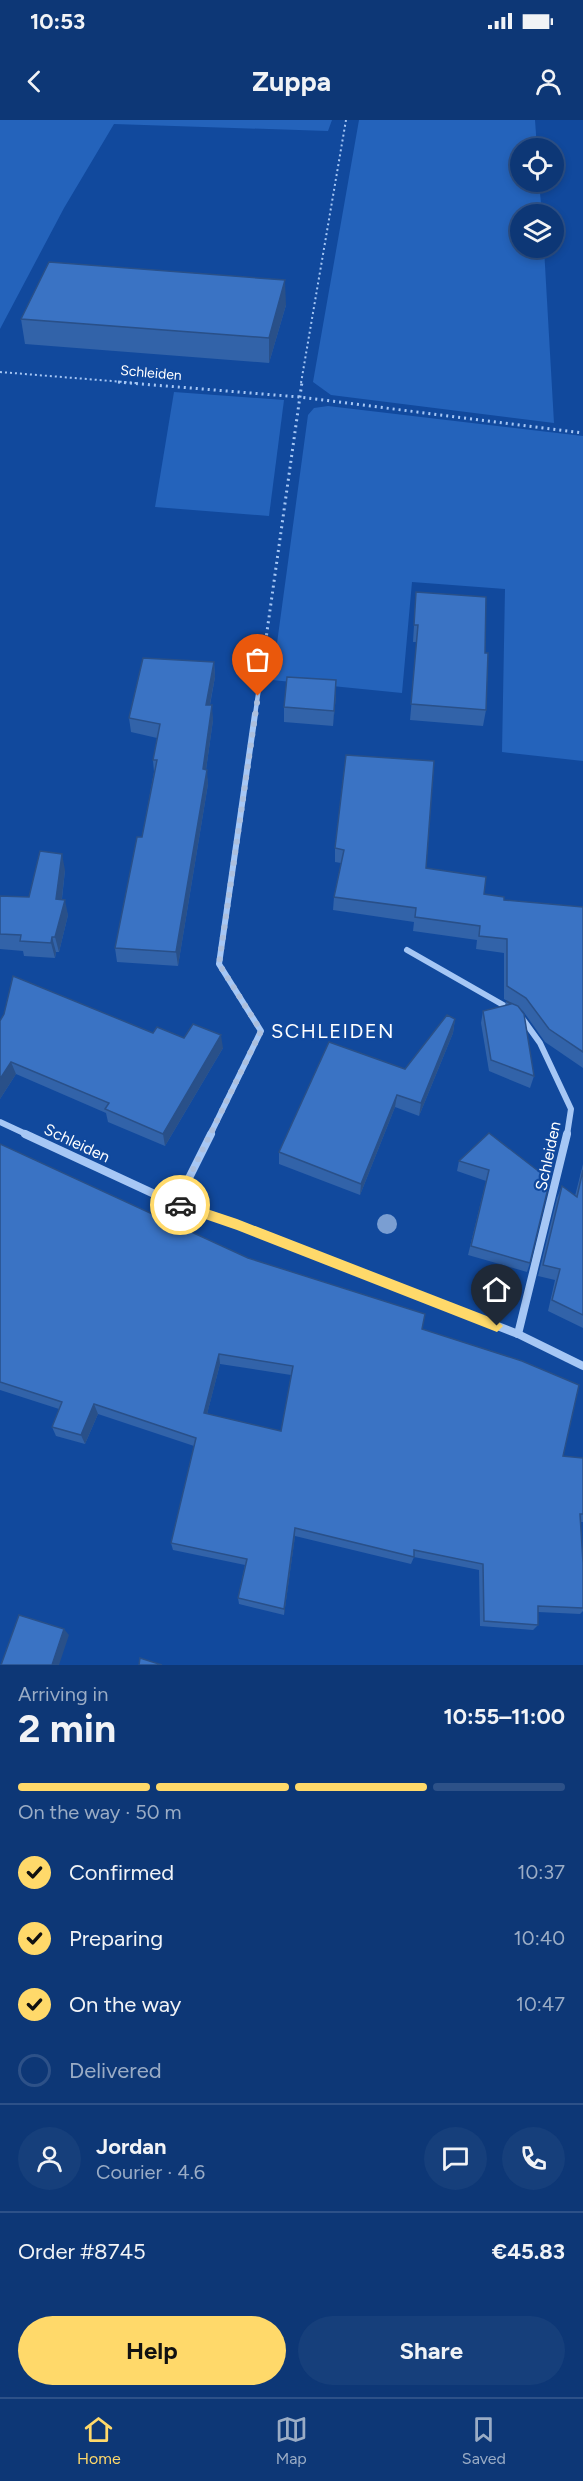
<!DOCTYPE html>
<meta charset="utf-8">
<style>
:root{--surface:#0d3776;--page:#163f7b;--text:#f1f3f6;--muted:#9aacc5;--line:#2d5188;--accent:#ffd96a}
body{margin:0;font-family:Figtree,sans-serif;background:var(--page);color:var(--text);height:100vh;display:flex;flex-direction:column;font-size:22px;white-space:nowrap}
*{box-sizing:border-box;margin:0}
p{font-size:20px;color:var(--muted)}
.icon{flex:none;width:33px;height:33px;fill:none;stroke:currentColor;stroke-width:2;stroke-linecap:round;stroke-linejoin:round}
.map{position:relative;height:1545px;overflow:hidden}
.details{display:flex;flex-direction:column;background:var(--surface);flex:1}
.details>*{flex:none}
.fabs{position:absolute;left:510px;top:18px;display:grid;gap:12px}
.fabs a{display:grid;place-items:center;width:54px;height:54px;border-radius:50%;background:var(--surface);box-shadow:0 3px 9px #0003,0 0 0 2px var(--line);font-size:30px}
.pin{position:absolute;display:grid;place-items:center;width:51px;height:51px;color:#fff;margin:-62px -26px;border-radius:50% 50% 50% 0;rotate:-45deg;box-shadow:0 0 6px #0007}
.pin .icon{rotate:45deg}
.courier{position:absolute;display:grid;place-items:center;width:60px;height:60px;margin:-30px;border:4px solid #ffd96a;border-radius:50%;background:#fff;color:#222;box-shadow:0 2px 8px #0007}
.head em{font-style:normal;font-weight:700}
.head div{display:flex;flex-direction:column-reverse}
.head{display:flex;align-items:center;justify-content:space-between;height:102px;padding:0 18px}
h1{font-size:39px;font-weight:700;line-height:45px}
.bar{display:grid;grid-template-columns:repeat(4,1fr);gap:9px 6px;align-content:center;height:72px;padding:0 18px}
.bar i{height:8px;border-radius:4px;background:var(--line)}
.bar .selected{background:var(--accent)}
.bar p{grid-column:span 4}
.line{display:flex;align-items:center;gap:15px;padding:0 18px;border-top:2px solid var(--line)}
.line div{flex:1}
.round{display:grid;place-items:center;flex:none;width:63px;height:63px;border-radius:32px;background:var(--page)}
ol{padding:0 18px;list-style:none}
li{display:flex;align-items:center;gap:18px;height:66px}
li p{margin-inline-start:auto}
li .icon{padding:6px;border-radius:50%;background:var(--accent);color:#111;stroke-width:4}
li:last-child{color:var(--muted)}
li i{width:33px;height:33px;border:3px solid var(--line);border-radius:50%}
.button{display:flex;gap:12px;margin-top:auto;padding:12px 18px}
.button a{flex:1;height:69px;border-radius:36px;background:var(--accent);color:#111;font-size:24px;font-weight:700;line-height:69px;text-align:center}
.button a+a{background:var(--page);color:var(--text)}
.status{display:flex;justify-content:space-between;align-items:center;height:42px;padding:0 30px;background:var(--surface);direction:ltr}
.status svg{height:16px;fill:currentColor}
header{display:flex;justify-content:space-between;align-items:center;height:78px;padding:0 18px;background:var(--surface);font-size:27px;font-weight:700}
.tabs{display:flex;justify-content:space-around;align-items:center;height:84px;border-top:2px solid var(--line);background:var(--surface);font-size:16px;color:var(--muted)}
.tabs a{display:grid;justify-items:center;gap:3px}
.tabs .selected{color:var(--accent)}
.map>svg:first-child{display:block}
.green{fill:#2463bb}
.lines{fill:none;stroke-linecap:round;stroke-linejoin:round}
.path-far1{stroke:#a6c7f5;stroke-width:2;stroke-dasharray:2 3;stroke-linecap:butt}
.path{stroke:#a6c7f5;stroke-width:3;stroke-dasharray:2 4;stroke-linecap:butt}
.street-far2{stroke:#a6c7f5;stroke-width:4.5}
.street-far1{stroke:#a6c7f5;stroke-width:6}
.street{stroke:#a6c7f5;stroke-width:8}
.tree{fill:#7a9ed2}
.wall{fill:#3263a9;fill-rule:evenodd}
.shaded-wall{fill:#295089}
.building{fill:#3a73c4;stroke:#295089;stroke-width:1.5;fill-rule:evenodd}
.route{fill:#ffd96a}
.done{stroke:#acbfdd;stroke-width:6;stroke-dasharray:0 10.8}
.labels{text-anchor:middle;dominant-baseline:central;stroke-width:4.5;stroke-linejoin:round;paint-order:stroke}
.far-street-label{font-size:14px;fill:#fff;stroke:#11499d}
.street-label{font-size:16px;fill:#fff;stroke:#11499d}
.quarter-label{font-size:20px;letter-spacing:1.5px;fill:#fff;stroke:#11499d}
</style>
<div class="status"><b>10:53</b><svg viewBox="0 0 49 12"><path d="M0 12V9h3v3zM5 12V6h3v6zM10 12V3h3v9zM15 12V0h3v12zM26 1h20v11H26zM47 4h2v5h-2z"/></svg></div>
<header><svg class="icon" aria-label="back" viewBox="0 0 24 24"><path d="M15 5l-7 7 7 7"/></svg>Zuppa<svg class="icon" aria-label="person" viewBox="0 0 24 24"><circle cx="12" cy="8" r="4"/><path d="M4 21q1-7 8-7t8 7"/></svg></header>
<div class="map">
<svg width="583" height="1545" viewBox="0 0 583 1545">
<rect width="100%" height="100%" fill="#11499d"/>
<g class="green">
<polygon points="0,0 332,0 328,11 114,4 64,88 0,209"/>
<polygon points="359,0 535,0 537,28 520,28 520,62 539,62 542,94 520,94 520,128 544,128 554,303 331,275 313,262"/>
<polygon points="174,272 284,280 269,396 155,387"/>
<polygon points="328,286 583,316 583,641 502,632 505,469 412,462 402,573 272,560 308,295 314,288"/>
</g>
<g class="lines">
<g class="path-far1">
<polyline points="0,252 136,263"/>
<polyline points="301,263 346,0"/>
</g>
<g class="path">
<polyline points="118,262 299,277 583,313"/>
<polyline points="264,533 302,262"/>
</g>
<polyline class="street-far2" points="255,595 261,554"/>
<g class="street-far1">
<polyline points="407,830 512,890"/>
<polyline points="522,898 540,923 571,989 567,1015"/>
<polyline points="0,1002 28,1015"/>
<polyline points="210,1015 261,911 219,844 255,594"/>
</g>
<g class="street">
<polyline points="25,1014 176,1084 237,1104 518,1214 583,1246"/>
<polyline points="176,1084 211,1014"/>
<polyline points="518,1214 567,1014"/>
</g>
</g>
<circle class="tree" cx="387" cy="1104" r="10"/>
<g class="wall">
<polygon points="286,185 269,243 25,224 21,199"/>
<polygon points="416,472 485,533 486,590 483,606 410,600 417,522 413,522"/>
<polygon points="214,542 215,557 210,585 213,600 206,650 208,664 178,846 117,842 115,828 142,717 154,652 153,640 157,618 131,612 129,598"/>
<polygon points="336,575 333,606 284,602 284,587"/>
<polygon points="346,635 426,748 484,774 504,780 583,787 583,948 545,922 523,891 520,889 534,956 530,968 489,951 481,903 483,891 505,886 506,881 509,882 504,879 504,833 476,829 477,820 413,811 414,802 333,790 334,777 341,743 335,742 335,728"/>
<polygon points="65,750 62,779 68,795 59,832 56,832 55,838 24,836 23,831 0,829 0,776 29,777"/>
<polygon points="455,899 453,913 419,996 395,987 360,1075 279,1044 279,1032 405,949"/>
<polygon points="0,901 153,913 184,918 223,928 165,1026 108,1002 106,993 16,954 0,979"/>
<path d="M 0,1024 L 248,1138 L 422,1209 L 563,1336 L 583,1338 L 583,1402 L 580,1402 L 583,1443 L 583,1491 L 580,1494 L 538,1492 L 538,1505 L 533,1510 L 480,1506 L 479,1450 L 414,1437 L 411,1444 L 295,1416 L 284,1495 L 239,1484 L 238,1478 L 245,1445 L 173,1430 L 171,1423 L 194,1326 L 98,1294 L 85,1324 L 56,1316 L 52,1307 L 59,1289 L 0,1270 ZM 220,1244 L 291,1255 L 281,1311 L 207,1294 Z"/>
<polygon points="459,1041 550,1060 530,1143 527,1152 468,1135 486,1061 457,1051"/>
<polygon points="583,1044 583,1208 548,1191 555,1160 538,1156 557,1078 562,1066 575,1076"/>
</g>
<g class="shaded-wall">
<polygon points="285,160 286,185 269,243 269,218"/>
<polygon points="214,542 215,557 207,599 206,585"/>
<polygon points="336,560 336,575 333,606 334,591"/>
<polygon points="212,585 213,600 204,664 203,649"/>
<polygon points="207,650 208,664 178,846 176,832"/>
<polygon points="62,734 65,750 60,795 56,779"/>
<polygon points="65,780 68,795 59,832 55,817"/>
<polygon points="52,817 56,832 55,838 51,823"/>
<polygon points="455,899 453,913 419,996 421,983"/>
<polygon points="221,915 223,928 165,1026 163,1014"/>
<polygon points="11,942 16,954 0,979 0,959"/>
<polygon points="397,975 395,987 360,1075 361,1064"/>
<polygon points="219,1234 220,1244 205,1302 204,1293"/>
<polygon points="94,1284 98,1294 85,1324 81,1315"/>
<polygon points="295,1408 295,1416 284,1495 284,1489"/>
<polygon points="64,1509 69,1515 59,1545 52,1545"/>
</g>
<g class="building">
<polygon points="49,142 285,160 269,218 21,199"/>
<polygon points="416,472 486,477 485,533 488,533 486,590 411,584 418,505 414,505"/>
<polygon points="143,538 214,542 206,585 212,585 203,649 207,650 176,832 115,828 137,717 142,717 157,640 153,640 160,604 129,598"/>
<polygon points="287,557 336,560 334,591 284,587"/>
<polygon points="346,635 434,641 426,748 486,757 484,774 504,777 504,780 583,787 583,932 549,909 526,878 507,866 507,819 479,816 480,806 415,797 416,788 334,777 344,730 335,728"/>
<polygon points="40,731 62,734 56,779 65,780 55,817 52,817 51,823 20,821 21,815 0,814 0,776 29,777"/>
<polygon points="13,856 153,913 157,907 184,918 193,904 221,915 163,1014 105,989 109,983 11,942 0,959 0,901 4,894"/>
<polygon points="506,881 518,886 524,894 534,956 491,940 483,891 511,884"/>
<polygon points="447,895 455,899 421,983 397,975 361,1064 279,1032 329,922 405,949"/>
<polygon points="489,1013 550,1060 530,1143 471,1126 489,1050 459,1041"/>
<path d="M 0,1024 L 248,1138 L 425,1194 L 422,1209 L 522,1241 L 579,1265 L 563,1336 L 583,1338 L 583,1394 L 580,1394 L 583,1443 L 583,1488 L 538,1486 L 538,1505 L 484,1501 L 483,1444 L 414,1430 L 414,1437 L 295,1408 L 284,1489 L 238,1478 L 247,1439 L 171,1423 L 196,1318 L 94,1284 L 81,1315 L 52,1307 L 62,1282 L 0,1262 ZM 219,1234 L 293,1246 L 281,1311 L 204,1293 Z"/>
<polygon points="583,1050 583,1195 552,1180 560,1149 543,1145 562,1066 577,1077"/>
<polygon points="19,1495 64,1509 52,1545 1,1545"/>
<polygon points="140,1538 162,1545 139,1545"/>
</g>
<polygon class="route" points="180,1080 237,1099 497,1200 503,1206 497,1212 237,1110 176,1089 174,1085"/>
<g class="lines">
<polyline class="done" points="180,1085 176,1084 261,911 219,844 258,576"/>
</g>
<g class="labels">
<g class="far-street-label">
<text transform="translate(151 253) rotate(5)">Schleiden</text>
</g>
<g class="street-label">
<text transform="translate(77 1023) rotate(25)">Schleiden</text>
<text transform="translate(548 1036) rotate(-78)">Schleiden</text>
</g>
<g class="quarter-label">
<text x="333" y="911">SCHLEIDEN</text>
</g>
</g>
</svg>
<div class="fabs">
<a><svg class="icon" aria-label="locate" viewBox="0 0 24 24"><circle cx="12" cy="12" r="6"/><path d="M12 2v4M12 18v4M2 12h4M18 12h4"/></svg></a>
<a><svg class="icon" aria-label="layers" viewBox="0 0 24 24"><path d="M12 4l9 5-9 5-9-5zM3 14l9 5 9-5"/></svg></a>
</div>
<div class="pin" style="left:258px;top:576px;background:#ea580c"><svg class="icon" aria-label="bag" viewBox="0 0 24 24"><path d="M5 8h14l-1 12H6zM9 8a3 3 0 0 1 6 0"/></svg></div>
<div class="pin" style="left:497px;top:1206px;background:#1f2937"><svg class="icon" aria-label="home" viewBox="0 0 24 24"><path d="M3 11l9-7 9 7M6 9v11h12V9"/></svg></div>
<div class="courier" style="left:180px;top:1085px"><svg class="icon" aria-label="car" viewBox="0 0 24 24"><path d="M5 17H2v-5l4-1 3-4h7l3 4 3 1v5h-3M9 17h6M6 11h13"/><circle cx="7" cy="17" r="2"/><circle cx="17" cy="17" r="2"/></svg></div>
</div>
<section class="details">
<div class="head"><div><h1>2 min</h1><p>Arriving in</p></div><em>10:55–11:00</em></div>
<div class="bar"><i class="selected"></i><i class="selected"></i><i class="selected"></i><i></i><p>On the way · 50 m</p></div>
<ol>
<li><svg class="icon" aria-label="check" viewBox="0 0 24 24"><path d="M5 12l5 5 9-10"/></svg>Confirmed<p>10:37</p></li>
<li><svg class="icon" aria-label="check" viewBox="0 0 24 24"><path d="M5 12l5 5 9-10"/></svg>Preparing<p>10:40</p></li>
<li><svg class="icon" aria-label="check" viewBox="0 0 24 24"><path d="M5 12l5 5 9-10"/></svg>On the way<p>10:47</p></li>
<li><i></i>Delivered</li>
</ol>
<div class="line" style="height:108px"><a class="round"><svg class="icon" aria-label="person" viewBox="0 0 24 24"><circle cx="12" cy="8" r="4"/><path d="M4 21q1-7 8-7t8 7"/></svg></a><div><b>Jordan</b><p>Courier · 4.6</p></div><a class="round"><svg class="icon" aria-label="chat" viewBox="0 0 24 24"><path d="M4 5h16v11H9l-5 4z"/></svg></a><a class="round"><svg class="icon" aria-label="phone" viewBox="0 0 24 24"><path d="M5 4h4l2 5-3 2q2 4 5 5l2-3 5 2v4C11 20 4 13 5 4z"/></svg></a></div>
<div class="line" style="height:78px"><div>Order #8745</div><b>€45.83</b></div>
<div class="button"><a>Help</a><a>Share</a></div>
</section>
<nav class="tabs">
<a class="selected"><svg class="icon" aria-label="home" viewBox="0 0 24 24"><path d="M3 11l9-7 9 7M6 9v11h12V9"/></svg>Home</a>
<a><svg class="icon" aria-label="map" viewBox="0 0 24 24"><path d="M3 6l6-2 6 2 6-2v14l-6 2-6-2-6 2zM9 4v14M15 6v14"/></svg>Map</a>
<a><svg class="icon" aria-label="saved" viewBox="0 0 24 24"><path d="M7 4h10v16l-5-4-5 4z"/></svg>Saved</a>
</nav>
